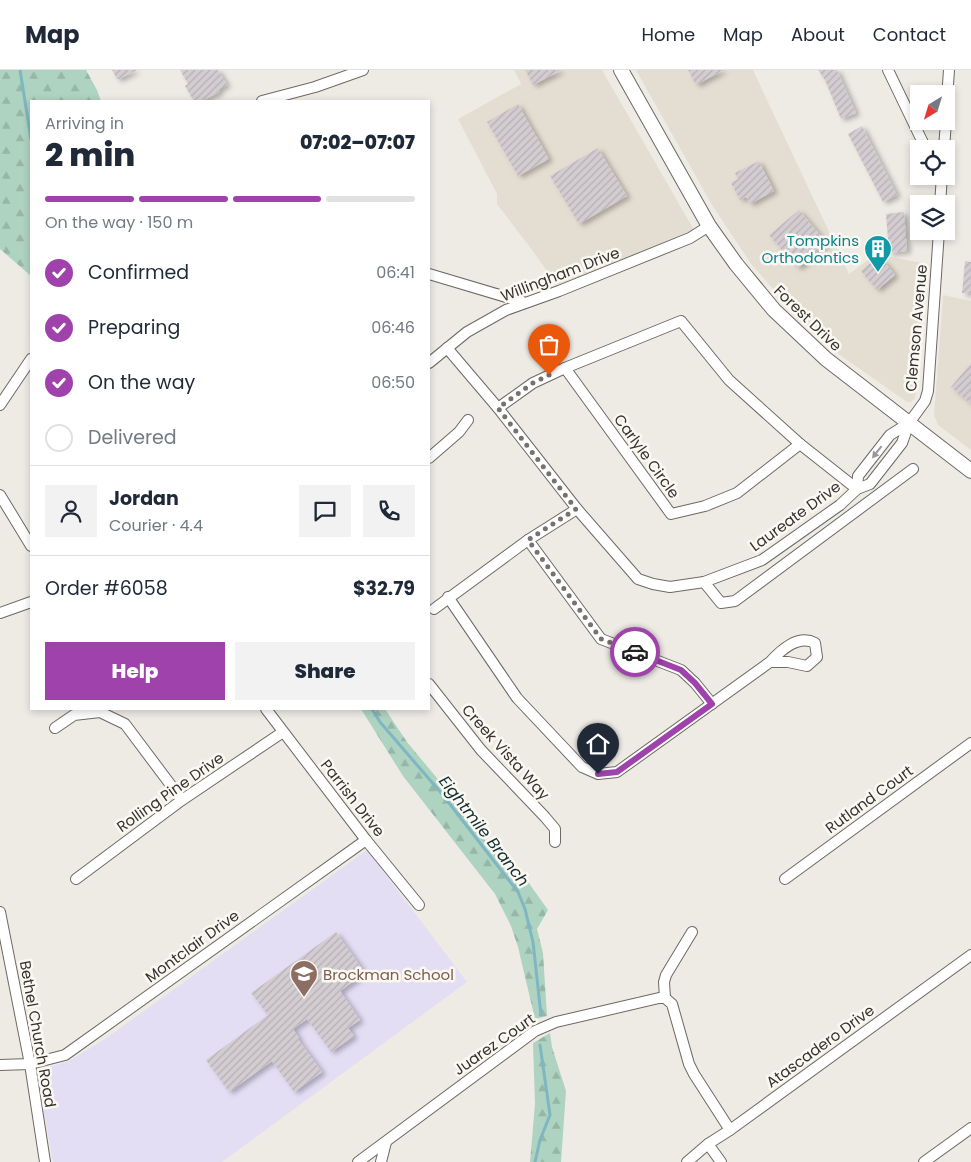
<!DOCTYPE html>
<meta charset="utf-8">
<style>
:root{--surface:#fff;--page:#f2f2f3;--text:#1f2937;--muted:#747a83;--line:#e0e1e3;--accent:#9f42ac}
body{margin:0;font-family:Poppins,sans-serif;background:var(--page);color:var(--text);height:100vh;display:flex;flex-direction:column;font-size:19px;white-space:nowrap}
*{box-sizing:border-box;margin:0}
p{font-size:16px;color:var(--muted)}
.icon{flex:none;width:28px;height:28px;fill:none;stroke:currentColor;stroke-width:2;stroke-linecap:round;stroke-linejoin:round}
.map{position:relative;flex:1;overflow:hidden}
.panel{position:absolute;left:30px;top:30px;width:400px;height:610px;display:flex;flex-direction:column;background:var(--surface);border-radius:0px;box-shadow:0 2px 8px #0003}
.panel>*{flex:none}
.needle{width:32px;rotate:218deg}
.tools{position:absolute;left:910px;top:15px;display:grid;gap:10px}
.tools a{display:grid;place-items:center;width:45px;height:45px;border-radius:0px;background:var(--surface);box-shadow:0 2px 8px #0003;font-size:25px}
.pin{position:absolute;display:grid;place-items:center;width:42px;height:42px;color:#fff;margin:-51px -21px;border-radius:50% 50% 50% 0;rotate:-45deg;box-shadow:0 0 5px #0007}
.pin .icon{rotate:45deg}
.courier{position:absolute;display:grid;place-items:center;width:50px;height:50px;margin:-25px;border:4px solid #9f42ac;border-radius:50%;background:#fff;color:#222;box-shadow:0 1px 6px #0007}
.head em{font-style:normal;font-weight:800}
.head div{display:flex;flex-direction:column-reverse}
.head{display:flex;align-items:center;justify-content:space-between;height:85px;padding:0 15px}
h1{font-size:32px;font-weight:800;line-height:38px}
.bar{display:grid;grid-template-columns:repeat(4,1fr);gap:8px 5px;align-content:center;height:60px;padding:0 15px}
.bar i{height:6px;border-radius:4px;background:var(--line)}
.bar .active{background:var(--accent)}
.bar p{grid-column:span 4}
.line{display:flex;align-items:center;gap:12px;padding:0 15px;border-top:1px solid var(--line)}
.line div{flex:1}
.round{display:grid;place-items:center;flex:none;width:52px;height:52px;border-radius:0px;background:var(--page)}
ol{padding:0 15px;list-style:none}
li{display:flex;align-items:center;gap:15px;height:55px}
li p{margin-inline-start:auto}
li .icon{padding:5px;border-radius:50%;background:var(--accent);color:#fff;stroke-width:4}
li:last-child{color:var(--muted)}
li i{width:28px;height:28px;border:2px solid var(--line);border-radius:50%}
.action{display:flex;gap:10px;margin-top:auto;padding:10px 15px}
.action a{flex:1;height:58px;border-radius:0px;background:var(--accent);color:#fff;font-size:20px;font-weight:800;line-height:58px;text-align:center}
.action a+a{background:var(--page);color:var(--text)}
header{display:flex;align-items:center;gap:30px;box-sizing:border-box;height:70px;padding:0 25px;background:var(--surface);border-bottom:1px solid var(--line)}
header strong{font-size:24px}
nav{display:flex;gap:28px;margin-inline-start:auto;font-size:18px}
.map>svg:first-child{display:block}
.built{fill:#e4ded2}
.education{fill:#e3def4}
.forest{fill:url(#forest-firs)}
.lines{fill:none;stroke-linecap:round;stroke-linejoin:round}
.stream{stroke:#7eb6c2;stroke-width:3}
.building{fill:url(#building-hatch);filter:url(#shadow)}
.minor-casing{stroke:#6d6a65;stroke-width:12}
.major-casing{stroke:#6d6a65;stroke-width:16}
.minor{stroke:#fff;stroke-width:10}
.major{stroke:#fff;stroke-width:14}
.oneway{fill:#9a9998}
.done{stroke:#757370;stroke-width:5;stroke-dasharray:0 9}
.route{stroke:#9f42ac;stroke-width:6}
.labels{text-anchor:middle;dominant-baseline:central;stroke-width:5;stroke-linejoin:round;paint-order:stroke}
.culture-label{font-size:15px;fill:#0d838f;stroke:#fbf8f2;text-anchor:end}
.street-label{font-size:15px;fill:#343331;stroke:#fbf8f2}
.education-label{font-size:15px;fill:#785e54;stroke:#fbf8f2;text-anchor:start}
.water-label{font-size:16px;font-style:italic;fill:#112e34;stroke:#fbf8f2}
</style>
<header>
<strong>Map</strong>
<nav><a>Home</a><a>Map</a><a>About</a><a>Contact</a></nav>
</header>
<div class="map">
<svg width="971" height="1092" viewBox="0 0 971 1092">
<defs>
<pattern id="forest-firs" width="22" height="20" patternUnits="userSpaceOnUse" patternTransform="scale(1.25)"><rect width="22" height="20" fill="#aed3c1"/><path d="M5 1l3.5 6h-7zM16 11l3.5 6h-7z" fill="#96b6a6"/></pattern>
<pattern id="building-hatch" width="6" height="6" patternUnits="userSpaceOnUse" patternTransform="scale(1.25)"><rect width="6" height="6" fill="#d3cdd2"/><path d="M-1 1l2-2M0 6l6-6M5 7l2-2" fill="none" stroke="#b6b0b5"/></pattern>
<filter id="shadow"><feDropShadow dx="4" dy="2.5" stdDeviation="2.5" flood-color="#0004"/></filter>
</defs>
<rect width="100%" height="100%" fill="#eeebe5"/>
<g class="built">
<polygon points="514,0 602,0 694,160 559,218 535,184 497,134 497,124 458,49 521,14"/>
<polygon points="636,0 753,0 849,204 876,184 927,194 917,314 915,328 911,332 907,332 840,285 798,247 752,195 712,135"/>
<polygon points="943,225 971,231 971,380 938,355 934,345"/>
</g>
<polygon class="education" points="367,780 467,912 222,1092 53,1092 36,1001 69,991 105,969"/>
<g class="forest">
<polygon points="0,0 86,0 97,20 101,31 31,31 31,206 0,179"/>
<polygon points="361,639 385,639 407,672 451,725 481,767 500,783 511,788 548,840 537,859 543,883 547,946 535,949 518,877 511,856 495,824 403,706"/>
<polygon points="550,963 552,977 566,1021 561,1092 530,1092 535,1034 533,973"/>
</g>
<g class="lines">
<g class="stream">
<polyline points="20,0 31,69"/>
<polyline points="372,639 380,652 442,724 518,822 525,839 533,872 541,945"/>
<polyline points="535,1092 540,1070 550,1045 540,975"/>
</g>
</g>
<g class="building">
<polygon points="112,0 137,0 119,9 117,9"/>
<polygon points="180,0 218,0 227,15 219,19 220,21 218,23 206,29 194,31 185,16 188,14"/>
<polygon points="525,0 562,0 533,15"/>
<polygon points="688,0 724,0 696,15"/>
<polygon points="818,0 837,0 856,43 841,49 825,10"/>
<polygon points="518,34 549,89 518,106 487,52"/>
<polygon points="862,56 897,125 883,132 848,64"/>
<polygon points="598,78 627,126 579,154 550,106"/>
<polygon points="759,91 774,121 750,134 746,127 740,130 731,113 738,109 735,103"/>
<polygon points="799,140 827,173 798,198 769,165"/>
<polygon points="904,142 907,181 889,183 886,144"/>
<polygon points="876,188 880,192 883,190 895,205 877,220 861,201"/>
<polygon points="965,191 971,192 971,224 962,223"/>
<polygon points="971,293 971,334 951,317"/>
<polygon points="336,862 365,903 340,921 360,950 348,958 354,966 331,982 307,949 293,959 299,968 298,969 322,1002 294,1022 272,991 229,1022 206,990 268,945 251,923"/>
</g>
<g class="lines">
<defs>
<g id="minor">
<polyline points="888,0 926,79"/>
<polyline points="262,31 315,17 363,0"/>
<polyline points="946,43 949,0"/>
<polyline points="944,79 946,51"/>
<polyline points="940,134 942,106"/>
<polyline points="429,204 523,232"/>
<polyline points="447,278 498,338 577,439 638,509 653,514 670,517 704,512 762,490 840,435 857,419 870,414 902,373 909,353 925,331 928,321 939,161"/>
<polyline points="429,293 467,262 506,240 559,221 690,168 709,156"/>
<polyline points="565,298 671,444 705,436 737,423 800,374"/>
<polyline points="0,335 31,289"/>
<polyline points="498,338 533,313 565,298 681,251 729,310 800,374 857,419"/>
<polyline points="429,388 459,362 468,350"/>
<polyline points="857,419 858,406 890,365 909,353"/>
<polyline points="0,425 31,476"/>
<polyline points="528,470 601,569 681,600 695,613 712,634"/>
<polyline points="704,512 721,533 735,531 913,399"/>
<path d="M 448,527 L 517,628 L 582,697 L 598,704 L 617,702 L 770,592 L 788,592 L 807,596 L 817,587 L 815,573 C 798,564 781,580 770,592"/>
<polyline points="434,539 528,470 577,439"/>
<polyline points="0,543 31,532"/>
<polyline points="429,614 481,680 545,747 555,759 555,772"/>
<polyline points="266,639 366,770 419,835"/>
<polyline points="55,658 74,645 100,642 125,654 182,730"/>
<polyline points="76,809 182,730 283,662"/>
<polyline points="785,809 971,673"/>
<polyline points="0,842 30,994 45,1092"/>
<polyline points="665,928 664,912 666,905 692,862"/>
<polyline points="0,995 30,994 65,985 366,770"/>
<polyline points="708,1074 721,1092"/>
<polyline points="358,1092 535,961 556,952 659,928 665,928 672,934 689,994 694,1004 730,1060"/>
<polyline points="381,1092 386,1072"/>
<polyline points="687,1092 708,1074 730,1060 971,885"/>
<polyline points="924,1092 971,1058"/>
</g>
<polyline id="major" points="621,0 709,156 736,194 774,240 826,289 971,401"/>
</defs>
<use href="#minor" class="minor-casing"/>
<use href="#major" class="major-casing"/>
<use href="#minor" class="minor"/>
<use href="#major" class="major"/>
</g>
<defs><path id="oneway-solid" d="M-6-.8H1V-3.2L6.5 0L1 3.2V.8H-6Z" transform="scale(1.25)"/></defs>
<use class="oneway" href="#oneway-solid" transform="translate(877 382) rotate(128)"/>
<g class="lines">
<polyline class="done" points="549,305 533,313 498,338 576,439 528,470 601,569 635,582"/>
<polyline class="route" points="598,704 617,702 712,634 695,613 681,600 635,582"/>
</g>
<defs>
<symbol id="building-pin" viewBox="-11 -11 22 30"><path d="M0 17L-7.5 6A9.5 9.5 0 1 1 7.5 6Z" fill="#0f9aa8" stroke="#fbf8f2"/><path d="M-4-6H4V6H1V3H-1V6H-4ZM-2.5-4.3h1.7v1.8h-1.7ZM.8-4.3h1.7v1.8H.8ZM-2.5-1h1.7V.8h-1.7ZM.8-1h1.7V.8H.8Z" fill="#fff"/></symbol>
<symbol id="school-pin" viewBox="-11 -11 22 30"><path d="M0 17L-7.5 6A9.5 9.5 0 1 1 7.5 6Z" fill="#8d6e63" stroke="#fbf8f2"/><path d="M0-5L7-2L0 1L-7-2ZM-4 1L0 2.5L4 1V4Q0 6-4 4Z" fill="#fff"/></symbol>
</defs>
<g fill-rule="evenodd">
<use href="#building-pin" x="862" y="163" width="32" height="43"/>
<use href="#school-pin" x="288" y="888" width="32" height="43"/>
</g>
<g class="labels">
<g class="culture-label">
<text x="859" y="170">Tompkins<tspan x="859" dy="17">Orthodontics</tspan></text>
</g>
<g class="street-label">
<text transform="translate(560 204) rotate(-21)">Willingham Drive</text>
<text transform="translate(808 248) rotate(44)">Forest Drive</text>
<text transform="translate(916 258) rotate(-85)">Clemson Avenue</text>
<text transform="translate(647 386) rotate(54)">Carlyle Circle</text>
<text transform="translate(795 446) rotate(-36)">Laureate Drive</text>
<text transform="translate(506 682) rotate(48)">Creek Vista Way</text>
<text transform="translate(170 722) rotate(-35)">Rolling Pine Drive</text>
<text transform="translate(353 728) rotate(52)">Parrish Drive</text>
<text transform="translate(869 729) rotate(-36)">Rutland Court</text>
<text transform="translate(192 876) rotate(-36)">Montclair Drive</text>
<text transform="translate(38 964) rotate(80)">Bethel Church Road</text>
<text transform="translate(494 974) rotate(-35)">Juarez Court</text>
<text transform="translate(820 976) rotate(-36)">Atascadero Drive</text>
</g>
<g class="education-label">
<text x="323" y="904">Brockman School</text>
</g>
<g class="water-label">
<text transform="translate(484 761) rotate(52)">Eightmile Branch</text>
</g>
</g>
</svg>
<div class="tools">
<a><svg class="needle" viewBox="-14 -14 28 28"><path d="M0-13l5 13h-10z" fill="#e53935"/><path d="M0 13l5-13h-10z" fill="#747a83"/></svg></a>
<a><svg class="icon" aria-label="locate" viewBox="0 0 24 24"><circle cx="12" cy="12" r="6"/><path d="M12 2v4M12 18v4M2 12h4M18 12h4"/></svg></a>
<a><svg class="icon" aria-label="layers" viewBox="0 0 24 24"><path d="M12 4l9 5-9 5-9-5zM3 14l9 5 9-5"/></svg></a>
</div>
<div class="pin" style="left:549px;top:305px;background:#ea580c"><svg class="icon" aria-label="bag" viewBox="0 0 24 24"><path d="M5 8h14l-1 12H6zM9 8a3 3 0 0 1 6 0"/></svg></div>
<div class="pin" style="left:598px;top:704px;background:#1f2937"><svg class="icon" aria-label="home" viewBox="0 0 24 24"><path d="M3 11l9-7 9 7M6 9v11h12V9"/></svg></div>
<div class="courier" style="left:635px;top:582px"><svg class="icon" aria-label="car" viewBox="0 0 24 24"><path d="M5 17H2v-5l4-1 3-4h7l3 4 3 1v5h-3M9 17h6M6 11h13"/><circle cx="7" cy="17" r="2"/><circle cx="17" cy="17" r="2"/></svg></div>
<section class="panel">
<div class="head"><div><h1>2 min</h1><p>Arriving in</p></div><em>07:02–07:07</em></div>
<div class="bar"><i class="active"></i><i class="active"></i><i class="active"></i><i></i><p>On the way · 150 m</p></div>
<ol>
<li><svg class="icon" aria-label="check" viewBox="0 0 24 24"><path d="M5 12l5 5 9-10"/></svg>Confirmed<p>06:41</p></li>
<li><svg class="icon" aria-label="check" viewBox="0 0 24 24"><path d="M5 12l5 5 9-10"/></svg>Preparing<p>06:46</p></li>
<li><svg class="icon" aria-label="check" viewBox="0 0 24 24"><path d="M5 12l5 5 9-10"/></svg>On the way<p>06:50</p></li>
<li><i></i>Delivered</li>
</ol>
<div class="line" style="height:90px"><a class="round"><svg class="icon" aria-label="person" viewBox="0 0 24 24"><circle cx="12" cy="8" r="4"/><path d="M4 21q1-7 8-7t8 7"/></svg></a><div><b>Jordan</b><p>Courier · 4.4</p></div><a class="round"><svg class="icon" aria-label="chat" viewBox="0 0 24 24"><path d="M4 5h16v11H9l-5 4z"/></svg></a><a class="round"><svg class="icon" aria-label="phone" viewBox="0 0 24 24"><path d="M5 4h4l2 5-3 2q2 4 5 5l2-3 5 2v4C11 20 4 13 5 4z"/></svg></a></div>
<div class="line" style="height:65px"><div>Order #6058</div><b>$32.79</b></div>
<div class="action"><a>Help</a><a>Share</a></div>
</section>
</div>
